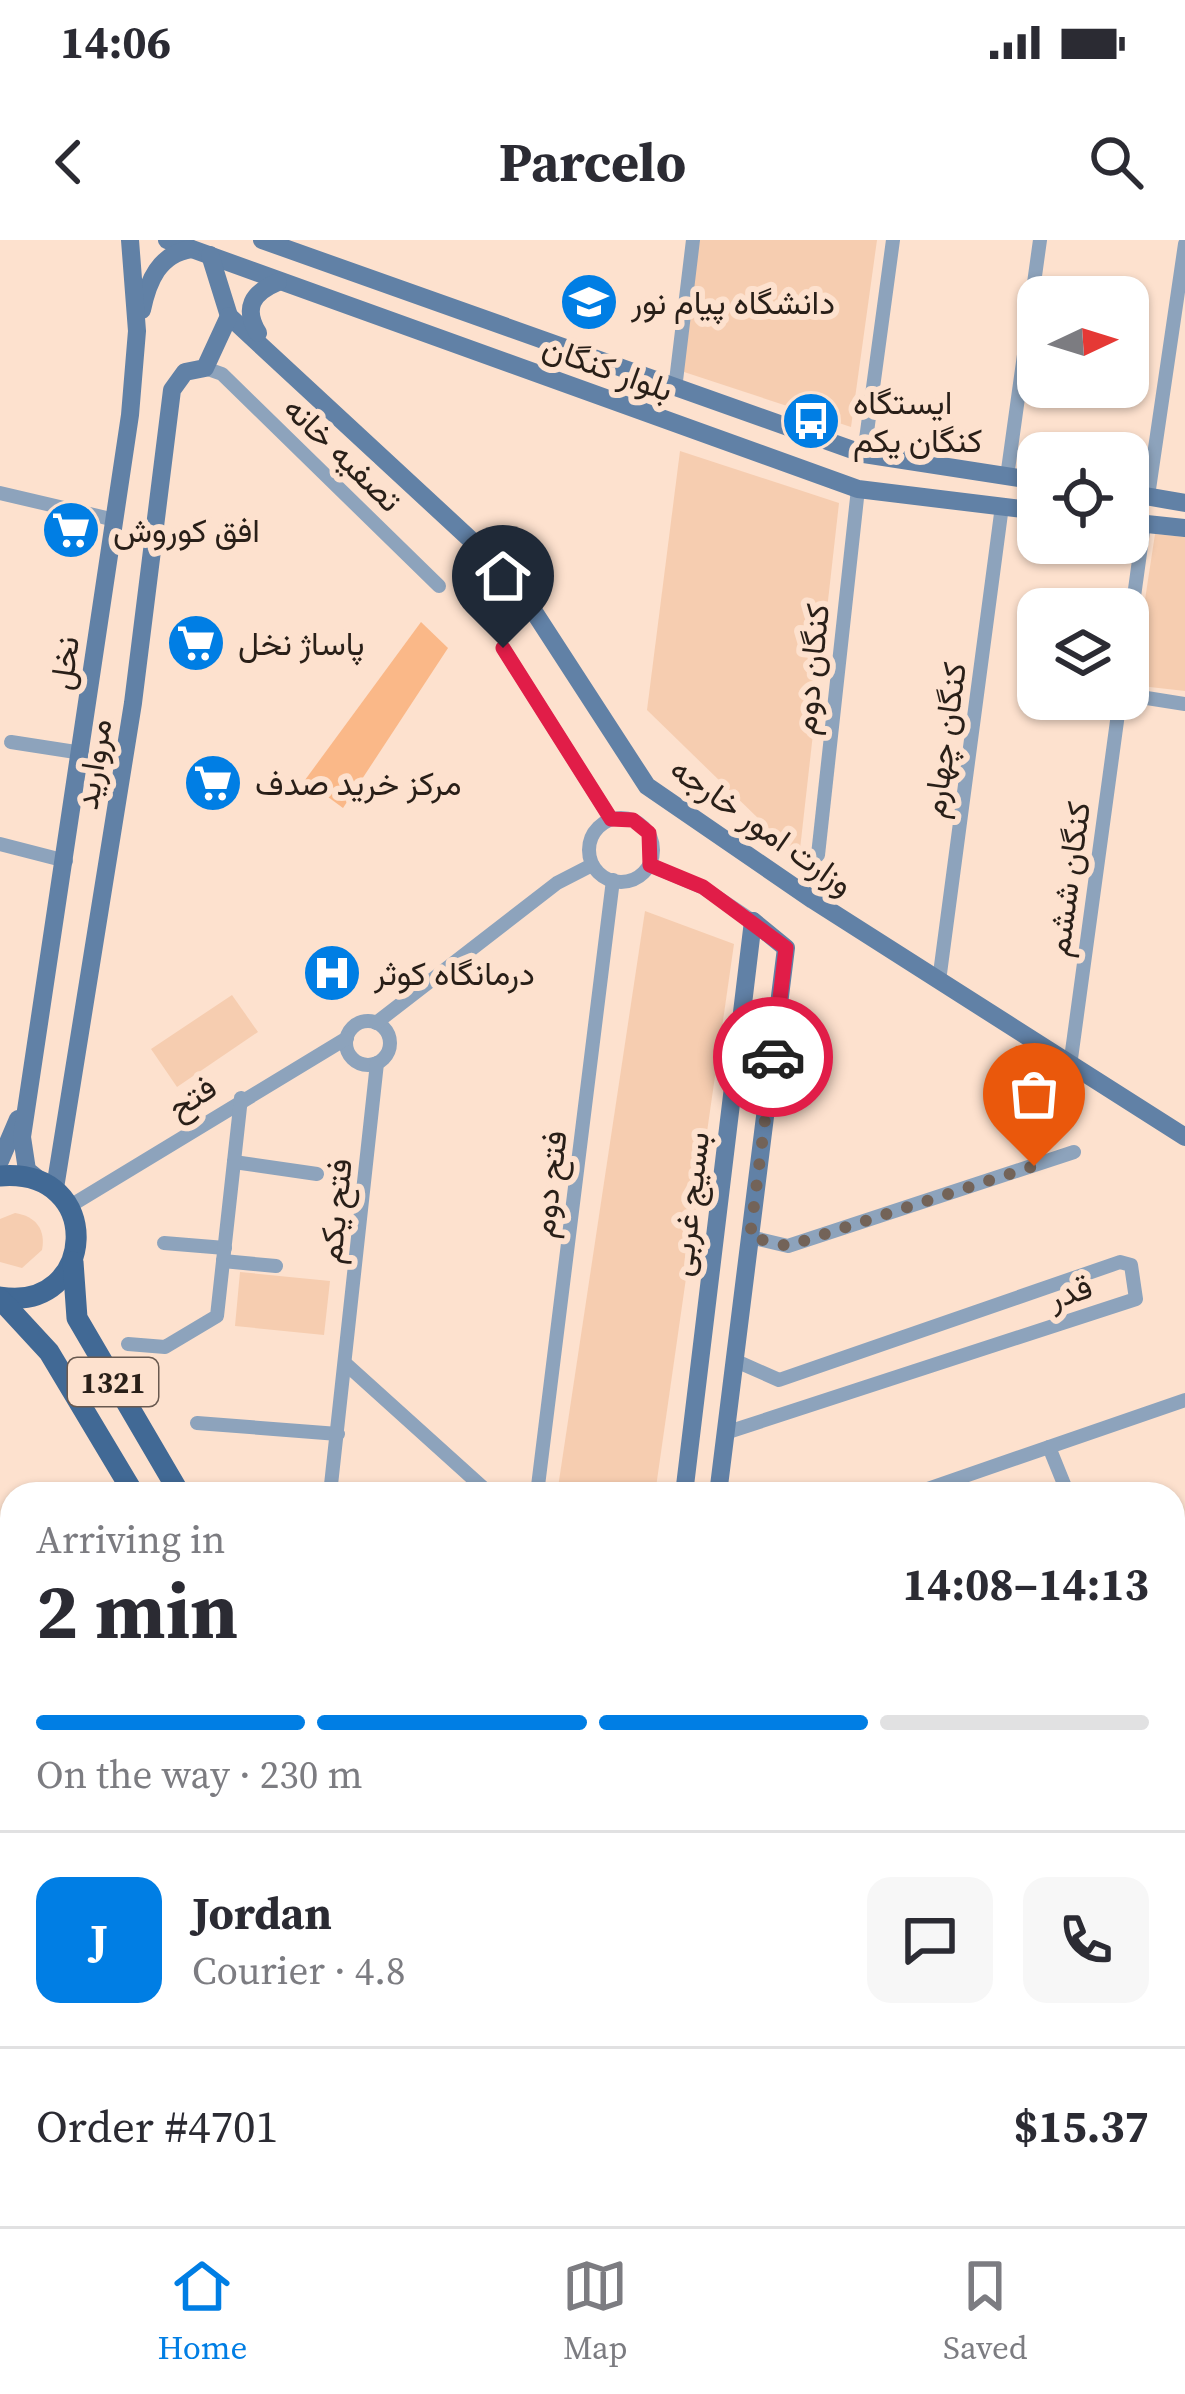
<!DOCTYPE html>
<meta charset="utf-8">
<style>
:root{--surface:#fff;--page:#f7f7f7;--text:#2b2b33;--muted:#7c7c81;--line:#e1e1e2;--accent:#007ee4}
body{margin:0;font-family:"Source Serif 4",Vazirmatn,serif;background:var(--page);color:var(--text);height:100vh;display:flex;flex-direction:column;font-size:45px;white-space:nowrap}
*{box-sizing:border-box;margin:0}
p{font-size:39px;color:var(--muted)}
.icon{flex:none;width:66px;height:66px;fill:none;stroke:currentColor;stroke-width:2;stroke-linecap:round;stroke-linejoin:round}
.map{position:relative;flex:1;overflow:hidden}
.side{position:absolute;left:0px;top:1242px;width:1185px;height:744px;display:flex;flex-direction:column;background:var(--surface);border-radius:36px 36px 0 0;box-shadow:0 3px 9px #0004}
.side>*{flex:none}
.needle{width:78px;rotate:86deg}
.fabs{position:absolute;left:1017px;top:36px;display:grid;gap:24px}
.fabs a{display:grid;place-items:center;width:132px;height:132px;border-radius:24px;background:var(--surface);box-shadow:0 3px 9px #0004;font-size:60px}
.pin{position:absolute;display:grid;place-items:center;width:102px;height:102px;color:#fff;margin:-123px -51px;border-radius:50% 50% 50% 0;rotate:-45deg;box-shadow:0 0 12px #0007}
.pin .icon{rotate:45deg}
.courier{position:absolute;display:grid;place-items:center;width:120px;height:120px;margin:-60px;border:9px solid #e11d48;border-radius:50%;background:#fff;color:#222;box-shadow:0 3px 15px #0007}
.headline em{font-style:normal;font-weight:700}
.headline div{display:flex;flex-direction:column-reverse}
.headline{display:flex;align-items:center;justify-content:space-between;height:204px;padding:0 36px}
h1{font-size:78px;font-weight:700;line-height:90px}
.bar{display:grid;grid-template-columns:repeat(4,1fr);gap:18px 12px;align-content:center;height:144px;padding:0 36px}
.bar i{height:15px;border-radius:9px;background:var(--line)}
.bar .on{background:var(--accent)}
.bar p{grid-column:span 4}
.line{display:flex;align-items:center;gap:30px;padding:0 36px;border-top:3px solid var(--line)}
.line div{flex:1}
.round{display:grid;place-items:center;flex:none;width:126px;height:126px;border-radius:24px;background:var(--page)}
.status{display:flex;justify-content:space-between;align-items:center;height:84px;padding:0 60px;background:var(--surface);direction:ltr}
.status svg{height:33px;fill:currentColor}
header{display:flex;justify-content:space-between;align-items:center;height:156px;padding:0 36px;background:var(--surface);font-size:54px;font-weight:700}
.tab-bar{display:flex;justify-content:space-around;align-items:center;height:168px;border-top:3px solid var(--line);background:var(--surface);font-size:33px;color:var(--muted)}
.tab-bar a{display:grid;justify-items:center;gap:6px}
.tab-bar .on{color:var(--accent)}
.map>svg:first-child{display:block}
.green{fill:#f6cdb0}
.water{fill:#fab888}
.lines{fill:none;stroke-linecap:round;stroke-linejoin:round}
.minor{stroke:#8da3bc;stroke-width:14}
.secondary{stroke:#6181a6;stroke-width:18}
.primary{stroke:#416995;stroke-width:21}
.done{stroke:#736358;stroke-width:12;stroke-dasharray:0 21.6}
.route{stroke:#e11d48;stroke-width:15}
.labels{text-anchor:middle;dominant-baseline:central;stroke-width:12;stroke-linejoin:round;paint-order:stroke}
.shield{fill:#fde1ce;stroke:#69594f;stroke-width:3}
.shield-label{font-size:30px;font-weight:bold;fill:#291f18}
.poi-label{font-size:33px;fill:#291f18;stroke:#fde1ce;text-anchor:start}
.street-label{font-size:33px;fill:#291f18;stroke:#fde1ce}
</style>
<div class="status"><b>14:06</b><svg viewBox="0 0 49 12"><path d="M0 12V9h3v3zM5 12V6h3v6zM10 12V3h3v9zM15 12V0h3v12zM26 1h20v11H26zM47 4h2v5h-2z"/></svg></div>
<header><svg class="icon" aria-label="back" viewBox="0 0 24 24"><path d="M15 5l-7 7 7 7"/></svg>Parcelo<svg class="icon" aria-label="search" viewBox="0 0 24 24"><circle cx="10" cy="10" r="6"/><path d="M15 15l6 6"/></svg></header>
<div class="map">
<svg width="1185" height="1986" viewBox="0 0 1185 1986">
<rect width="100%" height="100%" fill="#fde1ce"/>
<g class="green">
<polygon points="698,0 877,0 851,187 681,131"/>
<polygon points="680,211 839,263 799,618 647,470"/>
<polygon points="1155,294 1185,297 1185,451 1132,445"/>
<polygon points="645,671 734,704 655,1254 557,1254"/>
<polygon points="232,755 258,792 177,847 151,809"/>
<path d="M 15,973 C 36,976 46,990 42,1010 L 22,1028 L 0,1022 L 0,979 Z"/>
<polygon points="240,1032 330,1041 324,1095 235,1086"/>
</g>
<polygon class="water" points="421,382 448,408 343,568 305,540"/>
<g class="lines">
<g class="minor">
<polyline points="205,128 222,134 439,346"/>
<polyline points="675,149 693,0"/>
<polyline points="864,214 893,0"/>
<polyline points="1007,237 1040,0"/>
<polyline points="0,253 115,280"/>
<polyline points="1148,256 1185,4"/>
<polyline points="1128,400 1144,284"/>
<polyline points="503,408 611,579"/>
<polyline points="1128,455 1185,464"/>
<polyline points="11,502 82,513"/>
<circle cx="621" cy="610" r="32"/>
<polyline points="0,604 66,621"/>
<polyline points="818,615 858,249"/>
<polyline points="650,625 702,647 753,681"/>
<polyline points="939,741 1002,266"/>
<circle cx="368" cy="803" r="22"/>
<polyline points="376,783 557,643 592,625"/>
<polyline points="1070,826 1120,459"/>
<polyline points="234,922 317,934"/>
<polyline points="70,966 347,798"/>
<polyline points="750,997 788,1006 1074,912"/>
<polyline points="164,1003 225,1008"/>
<polyline points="223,1021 276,1026"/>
<polyline points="128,1104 165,1107 217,1076 241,858"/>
<polyline points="347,1125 490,1254"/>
<polyline points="197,1183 338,1194"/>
<polyline points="725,1193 1136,1059 1131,1025 1120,1022 779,1140 736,1121"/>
<polyline points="1049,1207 1068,1254"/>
<polyline points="330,1254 377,823"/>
<polyline points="537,1254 613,640"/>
<polyline points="913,1254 1185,1160"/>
<polyline points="1173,1297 1185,1293"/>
<polyline points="1173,1326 1185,1322"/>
<polyline points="0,1413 12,1392"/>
<polyline points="1173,1470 1185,1466"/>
<polyline points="0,1648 12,1626"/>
<polyline points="0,1812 12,1818"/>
<polyline points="0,1956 12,1953"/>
<polyline points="97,1974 119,1986"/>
<polyline points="188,1974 210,1986"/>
<polyline points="7,1986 14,1974"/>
<polyline points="432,1986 433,1974"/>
</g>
<g class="secondary">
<polyline points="167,0 858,249 1038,271"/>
<polyline points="262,0 864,214 1038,241"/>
<polyline points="210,15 229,76 512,338 647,546 813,660 1185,897"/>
<path d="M 142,70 C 148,41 159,14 191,9"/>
<path d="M 258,93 C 243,68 252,53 278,42"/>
<polyline points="1128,253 1185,263"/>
<polyline points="1128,282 1185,288"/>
<polyline points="0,921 18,879"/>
<polyline points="38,939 27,930 22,897 130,175 137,91 130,0"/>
<polyline points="55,948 133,463 172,150 185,132 205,128 229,76"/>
<polyline points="684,1254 753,681"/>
<polyline points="718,1254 786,708 753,681"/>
<polyline points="1173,1796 1185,1805"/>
<polyline points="1173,1831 1185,1839"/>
<polyline points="483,1986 485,1974"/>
<polyline points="497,1986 498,1974"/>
</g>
<g class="primary">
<path d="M 0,936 C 106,927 97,1073 0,1057"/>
<polyline points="73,1022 77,1078 180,1254"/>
<polyline points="0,1059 49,1112 134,1254"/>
<polyline points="573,1974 580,1986"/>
<polyline points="625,1974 633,1986"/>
</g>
</g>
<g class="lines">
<polyline class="done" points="773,817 750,997 788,1006 1034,926"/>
<polyline class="route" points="503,408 611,579 633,580 649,593 650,625 703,647 786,708 773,817"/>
</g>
<defs>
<symbol id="university-disc" viewBox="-11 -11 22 22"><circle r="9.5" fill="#007ee4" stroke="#fde1ce"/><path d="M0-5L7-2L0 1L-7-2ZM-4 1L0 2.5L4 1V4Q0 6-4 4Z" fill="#fff"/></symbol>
<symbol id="bus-disc" viewBox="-11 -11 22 22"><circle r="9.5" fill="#007ee4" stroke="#fde1ce"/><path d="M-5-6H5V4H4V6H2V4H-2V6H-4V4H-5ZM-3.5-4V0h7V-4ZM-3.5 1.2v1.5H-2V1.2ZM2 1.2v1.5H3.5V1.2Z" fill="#fff"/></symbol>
<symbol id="supermarket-disc" viewBox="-11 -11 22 22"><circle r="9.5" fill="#007ee4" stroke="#fde1ce"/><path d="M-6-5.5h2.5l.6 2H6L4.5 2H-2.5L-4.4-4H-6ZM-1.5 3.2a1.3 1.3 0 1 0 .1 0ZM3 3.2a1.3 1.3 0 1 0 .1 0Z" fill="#fff"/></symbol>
<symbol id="hospital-disc" viewBox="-11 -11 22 22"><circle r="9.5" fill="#007ee4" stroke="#fde1ce"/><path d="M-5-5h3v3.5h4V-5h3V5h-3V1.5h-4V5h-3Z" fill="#fff"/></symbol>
</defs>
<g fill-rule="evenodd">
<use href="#university-disc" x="556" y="29" width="66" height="66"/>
<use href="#bus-disc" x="778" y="148" width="66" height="66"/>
<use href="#supermarket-disc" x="38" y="257" width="66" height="66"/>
<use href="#supermarket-disc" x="163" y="370" width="66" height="66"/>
<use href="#supermarket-disc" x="180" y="510" width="66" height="66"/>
<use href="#hospital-disc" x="299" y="700" width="66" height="66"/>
</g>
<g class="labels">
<rect class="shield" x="68" y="1118" width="90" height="48" rx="9"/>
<g class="shield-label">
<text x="113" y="1142">1321</text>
</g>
<g class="poi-label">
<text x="631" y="62">دانشگاه پیام نور</text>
<text x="853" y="162">ایستگاه<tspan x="853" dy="38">کنگان یکم</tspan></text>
<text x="113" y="290">افق کوروش</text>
<text x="238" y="403">پاساژ نخل</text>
<text x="255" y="543">مرکز خرید صدف</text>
<text x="374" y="733">درمانگاه کوثر</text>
</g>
<g class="street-label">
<text transform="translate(608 128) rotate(20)">بلوار کنگان</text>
<text transform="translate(343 214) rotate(44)">تصفیه خانه</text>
<text transform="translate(64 423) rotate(-82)">نخل</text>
<text transform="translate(811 429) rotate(-84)">کنگان دوم</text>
<text transform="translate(944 500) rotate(-82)">کنگان چهارم</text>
<text transform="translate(93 524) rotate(-81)">مروارید</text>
<text transform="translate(762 586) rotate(35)">وزارت امور خارجه</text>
<text transform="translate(1068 639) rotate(-82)">کنگان ششم</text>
<text transform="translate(192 857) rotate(-32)">فتح</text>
<text transform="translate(549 944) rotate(-83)">فتح دوم</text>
<text transform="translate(689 964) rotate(-83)">بسیج غربی</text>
<text transform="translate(335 971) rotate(-84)">فتح یکم</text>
<text transform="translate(1070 1052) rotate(-18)">قدر</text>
</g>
</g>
</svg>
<div class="fabs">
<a><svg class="needle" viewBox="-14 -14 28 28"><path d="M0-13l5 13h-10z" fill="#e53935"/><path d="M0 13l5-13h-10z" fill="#7c7c81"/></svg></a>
<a><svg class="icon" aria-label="locate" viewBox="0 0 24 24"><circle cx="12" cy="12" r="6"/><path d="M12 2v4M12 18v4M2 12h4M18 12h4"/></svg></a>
<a><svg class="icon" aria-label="layers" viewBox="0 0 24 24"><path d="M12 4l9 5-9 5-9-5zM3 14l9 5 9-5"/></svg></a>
</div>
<div class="pin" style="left:1034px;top:926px;background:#ea580c"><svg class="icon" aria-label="bag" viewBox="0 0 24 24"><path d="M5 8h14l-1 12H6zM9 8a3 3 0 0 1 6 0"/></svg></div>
<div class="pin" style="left:503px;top:408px;background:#1f2937"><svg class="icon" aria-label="home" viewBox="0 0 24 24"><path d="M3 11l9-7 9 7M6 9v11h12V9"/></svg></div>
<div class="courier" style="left:773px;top:817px"><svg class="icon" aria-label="car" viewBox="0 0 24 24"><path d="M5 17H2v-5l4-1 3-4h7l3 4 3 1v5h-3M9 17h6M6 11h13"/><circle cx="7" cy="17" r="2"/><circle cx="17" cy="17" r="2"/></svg></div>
<section class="side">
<div class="headline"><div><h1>2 min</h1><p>Arriving in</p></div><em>14:08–14:13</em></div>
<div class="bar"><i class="on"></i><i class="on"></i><i class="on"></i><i></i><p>On the way · 230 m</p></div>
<div class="line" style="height:216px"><b class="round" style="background:var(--accent);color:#fff">J</b><div><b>Jordan</b><p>Courier · 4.8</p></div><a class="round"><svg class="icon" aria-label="chat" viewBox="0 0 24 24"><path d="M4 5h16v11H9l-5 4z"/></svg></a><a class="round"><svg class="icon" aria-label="phone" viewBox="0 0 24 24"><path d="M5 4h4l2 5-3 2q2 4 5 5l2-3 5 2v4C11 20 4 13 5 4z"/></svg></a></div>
<div class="line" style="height:156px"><div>Order #4701</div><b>$15.37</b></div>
</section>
</div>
<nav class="tab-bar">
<a class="on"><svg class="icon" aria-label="home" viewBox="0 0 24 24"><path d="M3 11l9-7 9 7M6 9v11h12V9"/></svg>Home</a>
<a><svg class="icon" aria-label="map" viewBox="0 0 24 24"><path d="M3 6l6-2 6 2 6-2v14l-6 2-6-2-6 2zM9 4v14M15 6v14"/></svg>Map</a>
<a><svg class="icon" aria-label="saved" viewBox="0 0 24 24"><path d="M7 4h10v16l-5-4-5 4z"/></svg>Saved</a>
</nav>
